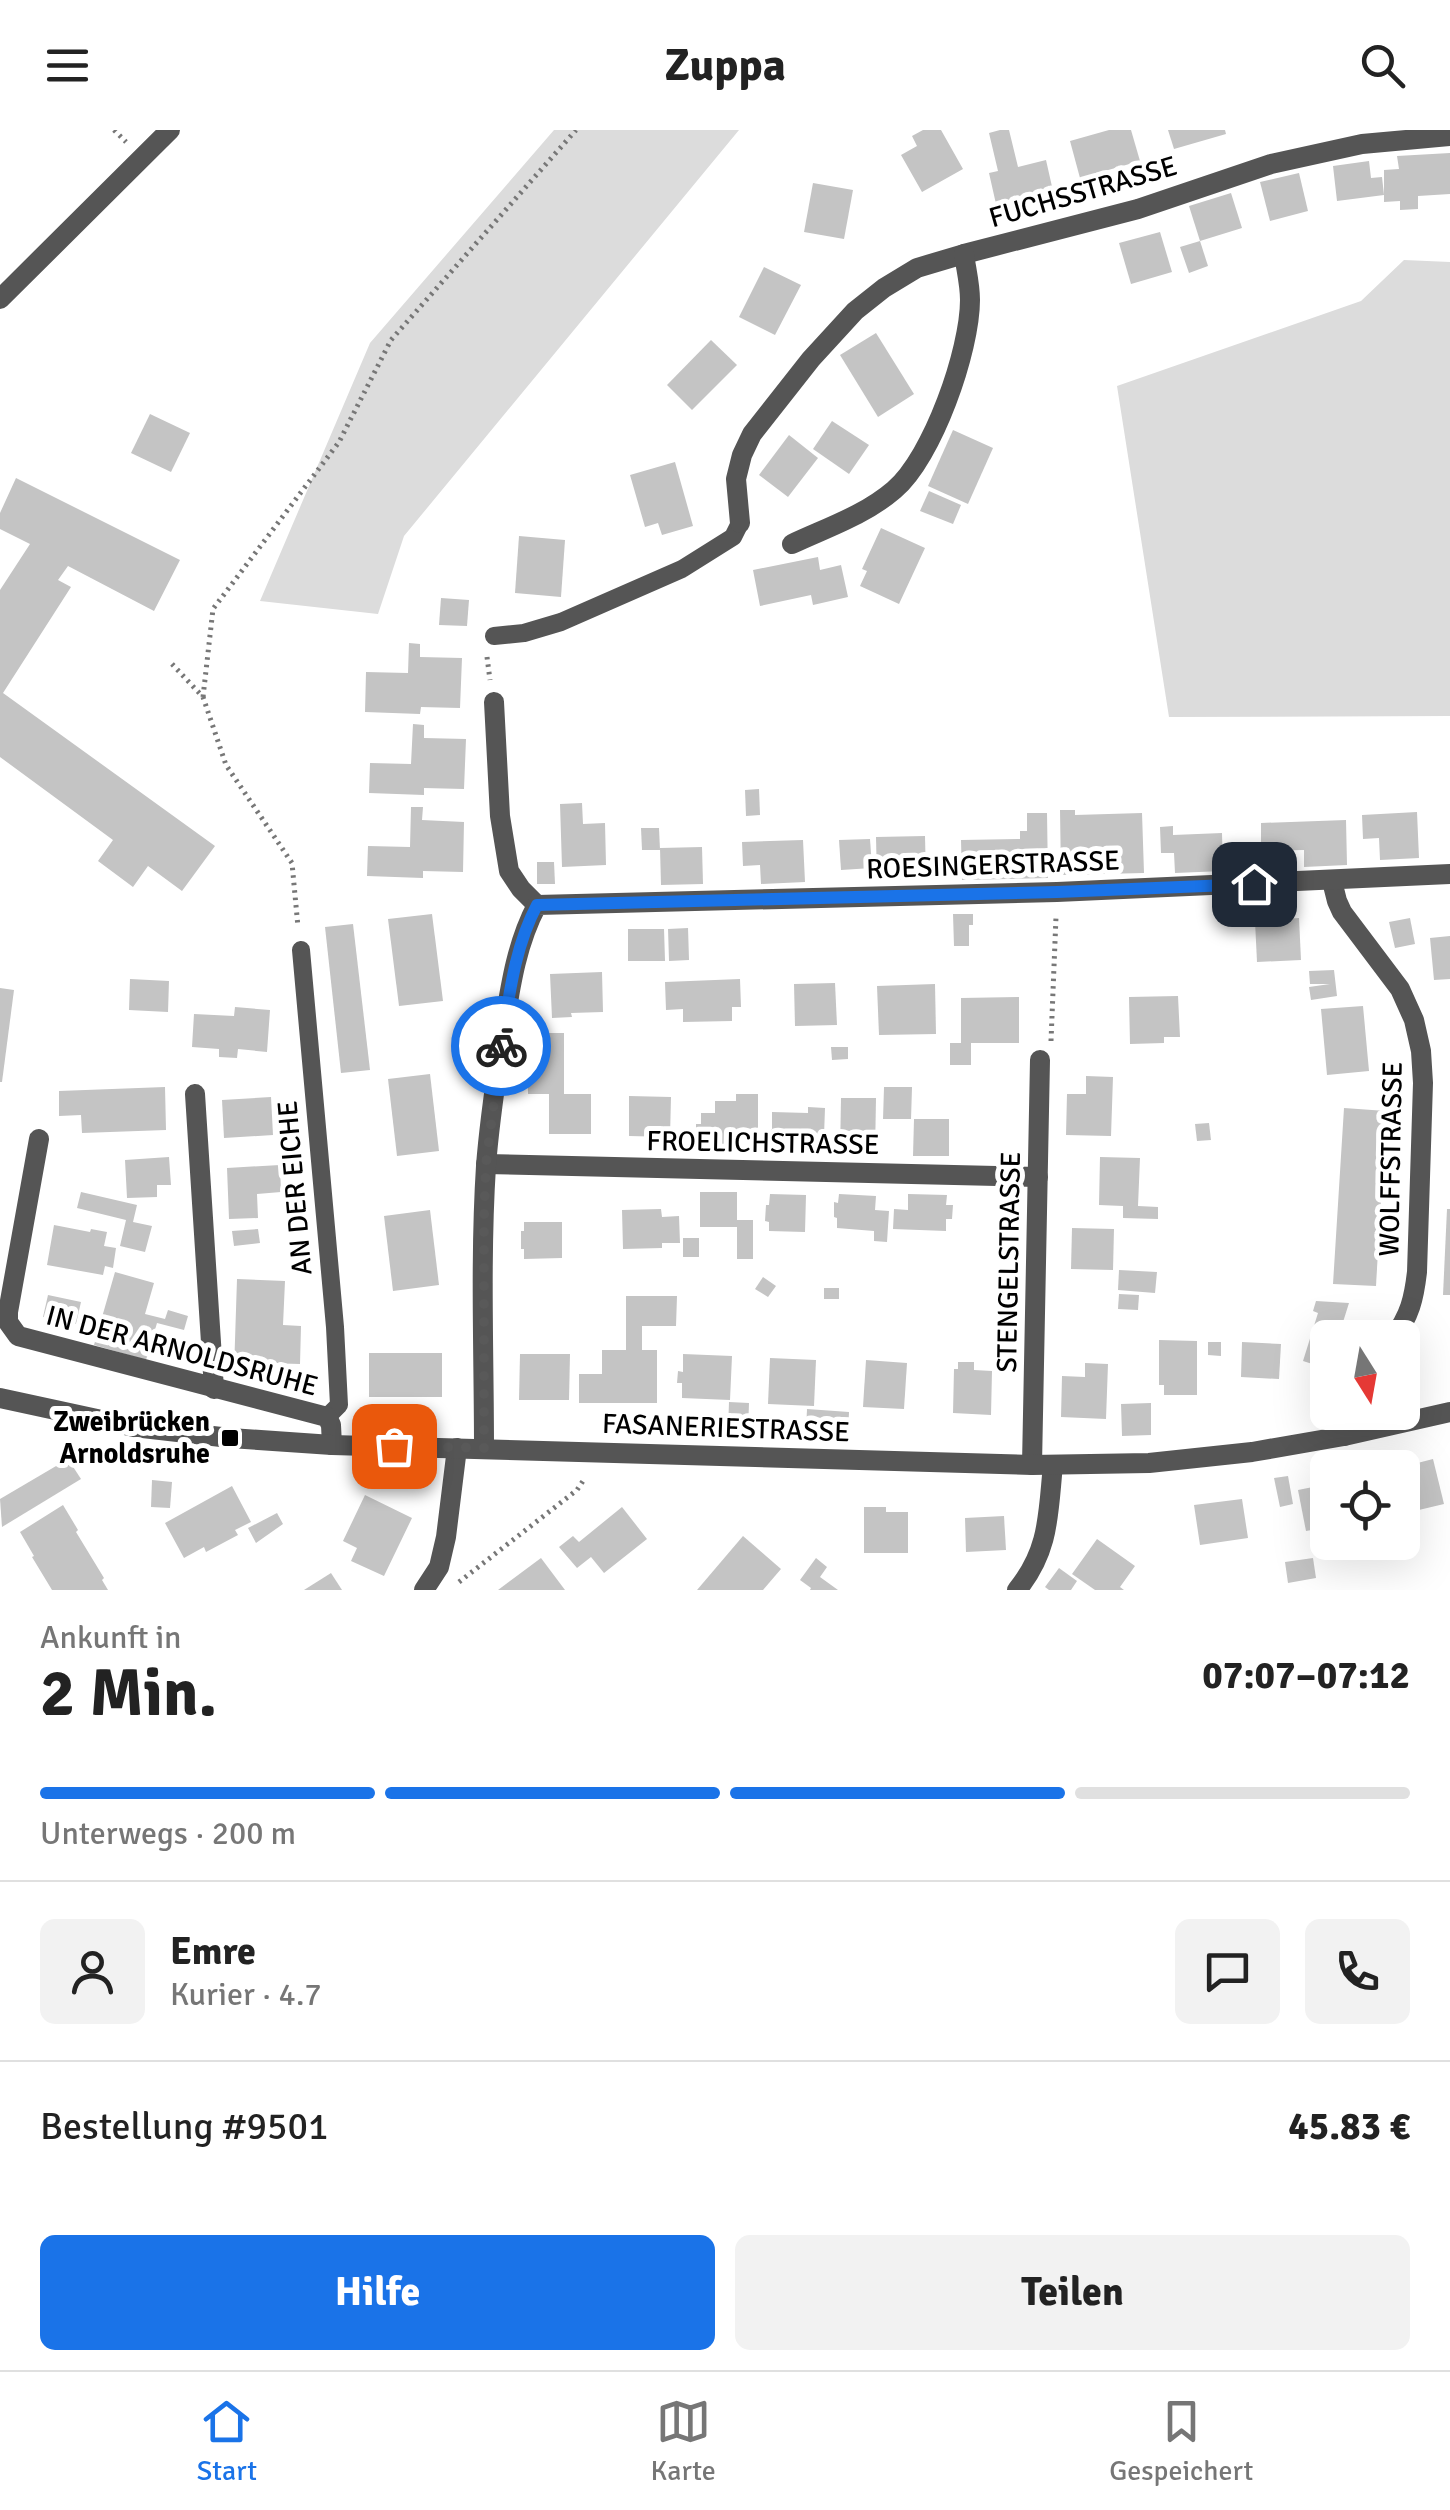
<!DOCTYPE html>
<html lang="de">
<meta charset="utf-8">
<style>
:root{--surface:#fff;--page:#f2f2f2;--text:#222;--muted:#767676;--line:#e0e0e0;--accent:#1a73e8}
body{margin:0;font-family:Signika,sans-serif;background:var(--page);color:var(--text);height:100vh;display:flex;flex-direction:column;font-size:38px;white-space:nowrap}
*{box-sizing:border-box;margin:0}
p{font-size:32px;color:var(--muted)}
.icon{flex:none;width:55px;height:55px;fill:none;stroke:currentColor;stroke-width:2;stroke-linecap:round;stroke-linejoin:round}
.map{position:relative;height:1460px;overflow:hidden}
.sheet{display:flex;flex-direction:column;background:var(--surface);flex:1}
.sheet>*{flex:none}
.needle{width:65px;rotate:169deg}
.buttons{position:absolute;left:1310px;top:1190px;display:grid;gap:20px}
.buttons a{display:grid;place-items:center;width:110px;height:110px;border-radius:15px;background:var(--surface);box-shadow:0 10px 40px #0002;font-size:50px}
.pin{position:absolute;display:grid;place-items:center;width:85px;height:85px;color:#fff;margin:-42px;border-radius:20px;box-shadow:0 5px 15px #0006}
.courier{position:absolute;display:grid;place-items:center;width:100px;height:100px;margin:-50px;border:8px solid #1a73e8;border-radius:50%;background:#fff;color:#222;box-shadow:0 2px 12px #0007}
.head em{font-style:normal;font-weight:700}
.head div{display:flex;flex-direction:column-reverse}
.head{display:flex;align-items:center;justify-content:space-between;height:170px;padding:0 40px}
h1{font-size:65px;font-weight:700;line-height:75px}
.bar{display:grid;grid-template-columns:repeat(4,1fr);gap:15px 10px;align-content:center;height:120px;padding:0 40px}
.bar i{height:12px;border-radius:8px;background:var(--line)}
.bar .on{background:var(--accent)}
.bar p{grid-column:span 4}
.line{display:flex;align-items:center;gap:25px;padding:0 40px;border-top:2px solid var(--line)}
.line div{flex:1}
.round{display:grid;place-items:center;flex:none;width:105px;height:105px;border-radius:15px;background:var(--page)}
.action{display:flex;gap:20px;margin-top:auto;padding:20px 40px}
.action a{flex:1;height:115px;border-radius:15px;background:var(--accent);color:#fff;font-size:40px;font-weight:700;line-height:115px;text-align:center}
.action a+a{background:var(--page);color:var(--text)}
header{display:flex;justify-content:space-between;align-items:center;height:130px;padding:0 40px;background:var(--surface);font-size:45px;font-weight:700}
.tab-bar{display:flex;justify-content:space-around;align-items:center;height:140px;border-top:2px solid var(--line);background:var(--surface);font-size:28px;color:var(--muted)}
.tab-bar a{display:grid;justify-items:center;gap:5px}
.tab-bar .on{color:var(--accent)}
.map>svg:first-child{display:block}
.green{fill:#dcdcdc}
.building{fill:#c4c4c4}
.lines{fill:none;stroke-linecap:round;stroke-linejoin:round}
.path{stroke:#777;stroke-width:5;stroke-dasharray:2.5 5;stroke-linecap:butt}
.service{stroke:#555;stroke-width:18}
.minor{stroke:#555;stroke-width:20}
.tertiary{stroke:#555;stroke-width:20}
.done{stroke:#595959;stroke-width:10;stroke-dasharray:0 18}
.route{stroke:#1a73e8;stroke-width:12}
.poi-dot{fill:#000;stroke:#fff;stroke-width:4}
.labels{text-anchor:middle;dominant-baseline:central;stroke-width:10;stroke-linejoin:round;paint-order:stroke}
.street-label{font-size:28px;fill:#000;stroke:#fff}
.poi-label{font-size:28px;font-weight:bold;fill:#000;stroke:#fff;text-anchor:end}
</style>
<header><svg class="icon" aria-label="menu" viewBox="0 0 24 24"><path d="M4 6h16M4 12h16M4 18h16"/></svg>Zuppa<svg class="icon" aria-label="search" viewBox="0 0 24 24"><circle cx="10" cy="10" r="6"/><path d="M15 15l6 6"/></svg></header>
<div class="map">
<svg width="1450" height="1460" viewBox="0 0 1450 1460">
<rect width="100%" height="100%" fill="#fff"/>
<g class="green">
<polygon points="554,0 739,0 404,406 378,484 260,471 370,213"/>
<polygon points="1404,130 1450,132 1450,586 1169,587 1117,256 1361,171"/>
</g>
<g class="building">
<polygon points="923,0 941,0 963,39 922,62 901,25 917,16 912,6"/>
<polygon points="1000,0 1009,0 1018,37 1046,30 1053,61 996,74 989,43 998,41 989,3"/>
<polygon points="1109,0 1131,0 1140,31 1080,48 1070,11"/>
<polygon points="1168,0 1225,0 1226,4 1174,19"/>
<polygon points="1450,23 1450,64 1418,66 1418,79 1400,80 1400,71 1384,72 1384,65 1337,71 1333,36 1369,31 1371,48 1382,47 1384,65 1384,40 1399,39 1397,26"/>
<polygon points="1299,43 1308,81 1270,91 1260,52"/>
<polygon points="813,53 853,60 844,109 804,102"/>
<polygon points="1231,63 1242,98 1200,111 1189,76"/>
<polygon points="1160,102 1172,142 1131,154 1119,113"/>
<polygon points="1200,111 1208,136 1189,143 1180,117"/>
<polygon points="764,137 801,155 775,205 739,187"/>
<polygon points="876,203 914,264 878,287 840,225"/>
<polygon points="711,210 737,235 692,280 667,255"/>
<polygon points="150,284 190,303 171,342 131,323"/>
<polygon points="832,291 869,315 849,344 813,319"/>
<polygon points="953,300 993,318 968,374 928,356"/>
<polygon points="789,305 818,328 788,367 759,345"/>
<polygon points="675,332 693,396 662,405 658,393 645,397 630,345"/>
<polygon points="16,348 180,430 154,481 68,436 58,450 71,457 3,563 215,716 182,761 148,736 133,757 98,731 113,710 0,627 0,460 30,414 0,399 0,383"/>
<polygon points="929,361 961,375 953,394 920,381"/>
<polygon points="881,398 925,418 899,474 860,456 867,441 862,439"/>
<polygon points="519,406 565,410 561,467 515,463"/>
<polygon points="818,427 820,440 841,435 848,467 813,475 811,465 760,476 753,440"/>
<polygon points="441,468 469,470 467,496 439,495"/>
<polygon points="409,513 420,514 420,527 462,528 460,578 421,577 420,584 365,582 366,542 408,543"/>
<polygon points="413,594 424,595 424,608 466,609 464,659 424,658 424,665 369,663 370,633 411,634"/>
<polygon points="759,659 760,685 746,686 745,660"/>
<polygon points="582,673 583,694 605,693 606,735 562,737 560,674"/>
<polygon points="411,677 423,677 422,690 464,692 463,742 423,741 423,748 367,746 368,716 410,717"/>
<polygon points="1060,680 1075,680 1075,685 1142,683 1144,743 1061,745"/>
<polygon points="1417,682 1419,728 1380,730 1379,708 1363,709 1362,685"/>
<polygon points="1027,683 1047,683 1048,748 962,750 961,710 1020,709 1020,701 1027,701"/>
<polygon points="1346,690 1347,735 1304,737 1304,720 1261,721 1261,693"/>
<polygon points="1173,696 1173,705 1222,703 1223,741 1175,743 1174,723 1161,723 1160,697"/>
<polygon points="641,698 659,698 660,720 642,720"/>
<polygon points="925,706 926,749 877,750 876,707"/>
<polygon points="870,709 872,738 841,740 839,710"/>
<polygon points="803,710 805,752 761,754 760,735 743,736 742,712"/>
<polygon points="702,717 703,754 661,755 660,718"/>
<polygon points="537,732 554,732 555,754 537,754"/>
<polygon points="432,784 443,871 399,876 388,789"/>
<polygon points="953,784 973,784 973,795 969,795 969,816 954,816"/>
<polygon points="1299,788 1301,830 1257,832 1255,791"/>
<polygon points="1410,788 1415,814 1395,818 1389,792"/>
<polygon points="353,794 370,940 341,943 325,797"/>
<polygon points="688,798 689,830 669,831 668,799"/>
<polygon points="628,799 664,799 665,831 628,831"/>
<polygon points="1450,806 1450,849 1434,850 1430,808"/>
<polygon points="1334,840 1337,866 1311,870 1309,857 1330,854 1310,854 1309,841"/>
<polygon points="602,842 603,882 571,883 572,887 552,888 550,844"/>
<polygon points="130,849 169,851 168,882 129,880"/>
<polygon points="740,849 741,877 732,877 732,891 683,892 683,879 666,880 665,852"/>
<polygon points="835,853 837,895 795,896 794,854"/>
<polygon points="935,854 936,904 879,905 877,856"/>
<polygon points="0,858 14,860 2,952 0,952"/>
<polygon points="1178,866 1180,907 1164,907 1164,913 1130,914 1129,867"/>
<polygon points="1019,867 1019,913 971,913 971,935 950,935 950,913 961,913 961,868"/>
<polygon points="1363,876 1369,941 1327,945 1321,879"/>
<polygon points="235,877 270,880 267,922 238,919 237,928 219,927 219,919 192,917 194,884 234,886"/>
<polygon points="527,903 564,903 564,964 591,964 591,1004 549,1004 549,964 528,964"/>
<polygon points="831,917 848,917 848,929 832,930"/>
<polygon points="430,944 439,1021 397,1026 388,949"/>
<polygon points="1086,946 1113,947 1111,1006 1066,1005 1067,964 1086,964"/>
<polygon points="165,957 166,1000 82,1003 81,985 59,986 59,961"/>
<polygon points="884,957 912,957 911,989 883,989"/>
<polygon points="736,964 758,964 758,1007 736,1006 736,1021 701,1021 701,1013 696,1013 696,994 701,994 701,983 715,983 715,971 736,971"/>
<polygon points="629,966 671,967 670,1007 629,1006"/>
<polygon points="271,967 273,1005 224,1008 222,970"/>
<polygon points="841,968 876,968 875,1024 840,1024"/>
<polygon points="808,977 825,978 824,1006 807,1005 807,1021 766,1020 767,999 772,999 772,982 808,983"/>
<polygon points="1344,978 1386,981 1376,1156 1333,1154"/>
<polygon points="914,989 949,989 949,1026 913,1026"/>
<polygon points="1209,993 1211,1010 1197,1011 1195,994"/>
<polygon points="169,1027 171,1055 157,1055 157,1067 127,1068 125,1030"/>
<polygon points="1100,1027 1140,1028 1138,1076 1158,1077 1158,1089 1123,1088 1123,1076 1099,1075"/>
<polygon points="280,1035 281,1062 257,1064 258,1088 229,1089 227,1038"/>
<polygon points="81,1062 137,1075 133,1092 152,1096 145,1122 120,1116 126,1090 77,1078"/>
<polygon points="700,1062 737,1062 737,1090 753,1090 753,1129 737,1129 737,1097 700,1097"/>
<polygon points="770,1064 806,1065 805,1102 769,1101 769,1092 765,1091 766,1075 769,1075"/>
<polygon points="839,1064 876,1066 875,1080 889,1081 887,1112 874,1111 874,1101 837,1098 837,1088 834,1087 834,1072 838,1073"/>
<polygon points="908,1064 947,1065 946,1075 953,1075 952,1089 946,1089 946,1101 893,1099 894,1079 908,1080"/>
<polygon points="661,1079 662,1087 679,1086 680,1113 662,1113 662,1118 623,1119 622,1080"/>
<polygon points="1447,1079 1450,1079 1450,1165 1443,1165"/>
<polygon points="430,1080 439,1155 393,1161 384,1086"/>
<polygon points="524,1092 562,1092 562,1128 524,1129 524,1119 521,1119 521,1101 524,1101"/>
<polygon points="54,1095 90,1102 91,1099 107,1102 104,1116 116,1118 113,1138 105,1136 103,1145 47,1135"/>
<polygon points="1072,1098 1114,1099 1113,1140 1071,1139"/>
<polygon points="258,1099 260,1113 234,1116 232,1101"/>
<rect x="683" y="1108" width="16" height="19"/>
<polygon points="1119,1140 1157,1142 1155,1163 1118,1160"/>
<polygon points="115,1142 154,1153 145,1184 165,1189 168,1180 188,1186 184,1200 157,1193 146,1230 94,1215"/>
<polygon points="763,1147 776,1156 768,1167 755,1159"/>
<polygon points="237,1149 285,1151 283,1195 301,1196 300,1234 264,1233 263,1242 234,1241"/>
<rect x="824" y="1158" width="15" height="11"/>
<polygon points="1119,1164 1139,1165 1138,1180 1118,1179"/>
<polygon points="48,1165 81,1172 76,1194 43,1187"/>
<polygon points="626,1166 677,1166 676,1196 642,1196 642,1220 657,1220 657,1273 579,1273 579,1244 602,1244 602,1220 626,1220"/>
<polygon points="1316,1171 1349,1173 1338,1208 1328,1208 1328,1239 1303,1231 1318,1183 1313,1181"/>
<polygon points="1159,1210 1197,1211 1197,1265 1164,1265 1164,1255 1159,1255"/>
<polygon points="1208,1212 1221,1212 1221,1226 1208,1225"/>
<polygon points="1242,1212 1281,1214 1279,1249 1241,1247"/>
<rect x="369" y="1223" width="73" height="44"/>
<polygon points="520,1224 570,1224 569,1270 519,1270"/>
<polygon points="683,1224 732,1226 730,1270 682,1268 682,1253 677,1253 678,1241 683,1242"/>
<polygon points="770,1228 816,1230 814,1276 768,1274"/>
<polygon points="866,1230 907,1233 904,1279 863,1277"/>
<polygon points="958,1232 974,1232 974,1240 992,1241 991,1285 953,1283 954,1239 958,1239"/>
<polygon points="1085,1233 1108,1234 1106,1289 1061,1287 1062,1246 1085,1247"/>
<polygon points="729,1272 749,1273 748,1301 728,1301"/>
<polygon points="1151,1273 1151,1305 1122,1306 1121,1274"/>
<polygon points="807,1279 849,1282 848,1304 806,1301"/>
<polygon points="68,1329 81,1349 2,1397 0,1369"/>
<polygon points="1433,1329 1444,1374 1402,1384 1402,1337"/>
<polygon points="1288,1346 1293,1374 1280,1377 1274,1348"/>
<polygon points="152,1350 172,1352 170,1378 151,1377"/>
<polygon points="1328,1354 1328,1397 1306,1401 1298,1360"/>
<polygon points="232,1356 251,1392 235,1400 238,1405 206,1422 204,1417 184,1428 165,1393"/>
<polygon points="365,1365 412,1388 384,1446 351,1431 357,1418 343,1411"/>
<polygon points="1242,1369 1248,1408 1200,1415 1194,1375"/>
<polygon points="63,1375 78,1400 76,1402 104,1448 102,1450 108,1460 52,1460 32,1427 34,1426 20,1402"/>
<polygon points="622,1377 647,1409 604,1443 591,1427 577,1438 559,1417 573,1406 579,1412"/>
<polygon points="864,1377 886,1377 886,1382 908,1382 908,1423 864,1423"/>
<polygon points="277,1383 283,1394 256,1413 248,1398"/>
<polygon points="1004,1386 1006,1420 966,1422 965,1388"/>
<polygon points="743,1406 781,1439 763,1460 697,1460"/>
<polygon points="1097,1409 1135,1436 1120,1457 1124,1460 1095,1460 1072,1444"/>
<polygon points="541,1428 565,1460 498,1460"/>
<polygon points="816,1428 827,1437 820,1447 838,1460 810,1460 811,1458 800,1450"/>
<polygon points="1313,1428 1316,1448 1288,1453 1285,1432"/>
<polygon points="1059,1438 1077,1451 1071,1460 1049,1460 1045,1457"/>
<polygon points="331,1443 342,1460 304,1460"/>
</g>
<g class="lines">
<g class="path">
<polyline points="114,0 126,12"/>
<polyline points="487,527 490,550"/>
<polyline points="172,534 203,567 226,635 292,733 298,797"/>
<polyline points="203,567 213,479 339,312 391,210 576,0"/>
<polyline points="1051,911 1056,787"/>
<polyline points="459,1452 577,1360 585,1348"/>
</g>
<g class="service">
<polyline points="494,506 524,503 561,492 682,439 733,407 740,393"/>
<polyline points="301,820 335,1197 339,1275 327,1287"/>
</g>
<g class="minor">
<polyline points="0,169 170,0"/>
<polyline points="740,393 736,349 742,325 752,304 811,229 855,181 884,158 917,138 964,124 1138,79 1271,34 1362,14 1450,6"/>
<path d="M 792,414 C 826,398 865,385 894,360 C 933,327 970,220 970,170 C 970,154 966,139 964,124"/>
<polyline points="494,572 500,686 509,741 521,759 537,775"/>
<path d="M 1332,751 L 1337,771 L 1342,782 L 1400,859 L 1414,890 L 1421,921 L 1423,953 L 1417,1142 C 1414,1168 1410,1186 1393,1208"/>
<polyline points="195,964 214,1259"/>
<polyline points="39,1009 8,1182 8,1192 18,1206 327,1287 331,1295 332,1315"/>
<polyline points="486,1034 1038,1047"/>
<polyline points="1342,1282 1344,1306"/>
<path d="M 484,1318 C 484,1224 480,1130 486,1036 C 489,995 495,955 501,915 C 509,867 514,818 537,775 L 1057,762 L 1450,744"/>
<polyline points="1032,1335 1040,930"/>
<polyline points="424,1460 439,1437 446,1407 457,1318"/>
<path d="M 1017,1460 C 1050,1420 1048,1383 1053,1335"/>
</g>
<polyline class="tertiary" points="0,1268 134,1297 230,1308 332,1315 1032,1335 1149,1333 1252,1322 1344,1306 1450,1282"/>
</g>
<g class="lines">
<polyline class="done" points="394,1316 484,1318 484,1088 486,1034 501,916"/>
<path class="route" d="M 501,916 C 509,868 514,818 537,775 L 1057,762 L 1254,754"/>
</g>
<rect class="poi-dot" x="220" y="1298" width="20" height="20" rx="5"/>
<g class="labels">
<g class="street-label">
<text transform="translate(1083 62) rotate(-16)">FUCHSSTRASSE</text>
<text transform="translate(993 735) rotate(-2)">ROESINGERSTRASSE</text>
<text transform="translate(763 1013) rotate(1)">FROELICHSTRASSE</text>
<text transform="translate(1391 1029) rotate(-89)">WOLFFSTRASSE</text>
<text transform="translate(295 1058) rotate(-95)">AN DER EICHE</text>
<text transform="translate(1009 1132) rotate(-89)">STENGELSTRASSE</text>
<text transform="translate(182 1221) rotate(15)">IN DER ARNOLDSRUHE</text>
<text transform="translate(726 1298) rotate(2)">FASANERIESTRASSE</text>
</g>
<g class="poi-label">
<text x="210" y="1292">Zweibrücken<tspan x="210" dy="32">Arnoldsruhe</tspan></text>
</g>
</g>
</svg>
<div class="buttons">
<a><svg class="needle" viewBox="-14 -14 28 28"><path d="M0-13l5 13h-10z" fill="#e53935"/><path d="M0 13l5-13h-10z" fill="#767676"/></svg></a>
<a><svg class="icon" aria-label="locate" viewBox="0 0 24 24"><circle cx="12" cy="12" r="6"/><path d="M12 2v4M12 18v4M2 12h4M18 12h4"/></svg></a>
</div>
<div class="pin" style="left:394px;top:1316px;background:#ea580c"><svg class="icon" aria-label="bag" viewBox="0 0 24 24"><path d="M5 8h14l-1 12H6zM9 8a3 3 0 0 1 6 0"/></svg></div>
<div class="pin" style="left:1254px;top:754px;background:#1f2937"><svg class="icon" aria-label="home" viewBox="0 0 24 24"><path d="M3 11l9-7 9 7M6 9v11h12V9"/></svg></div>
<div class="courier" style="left:501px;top:916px"><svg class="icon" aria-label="bike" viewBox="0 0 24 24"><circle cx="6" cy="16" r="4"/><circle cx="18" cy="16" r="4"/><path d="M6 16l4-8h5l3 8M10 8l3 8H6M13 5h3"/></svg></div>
</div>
<section class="sheet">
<div class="head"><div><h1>2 Min.</h1><p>Ankunft in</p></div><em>07:07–07:12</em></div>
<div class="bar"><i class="on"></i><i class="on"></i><i class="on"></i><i></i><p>Unterwegs · 200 m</p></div>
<div class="line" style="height:180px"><a class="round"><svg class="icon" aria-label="person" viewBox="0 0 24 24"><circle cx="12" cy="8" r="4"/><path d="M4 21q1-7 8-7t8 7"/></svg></a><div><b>Emre</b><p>Kurier · 4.7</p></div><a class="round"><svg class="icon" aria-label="chat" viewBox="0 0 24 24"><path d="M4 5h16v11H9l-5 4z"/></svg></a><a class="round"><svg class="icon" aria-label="phone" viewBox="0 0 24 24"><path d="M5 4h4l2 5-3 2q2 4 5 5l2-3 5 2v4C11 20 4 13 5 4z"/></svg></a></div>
<div class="line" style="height:130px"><div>Bestellung #9501</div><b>45.83 €</b></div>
<div class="action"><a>Hilfe</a><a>Teilen</a></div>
</section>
<nav class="tab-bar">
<a class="on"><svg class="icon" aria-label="home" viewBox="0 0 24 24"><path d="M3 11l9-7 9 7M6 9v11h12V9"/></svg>Start</a>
<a><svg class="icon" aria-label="map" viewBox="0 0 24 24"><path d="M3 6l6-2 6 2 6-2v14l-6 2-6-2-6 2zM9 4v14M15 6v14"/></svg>Karte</a>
<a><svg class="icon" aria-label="saved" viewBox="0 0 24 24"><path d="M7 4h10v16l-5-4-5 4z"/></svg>Gespeichert</a>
</nav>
